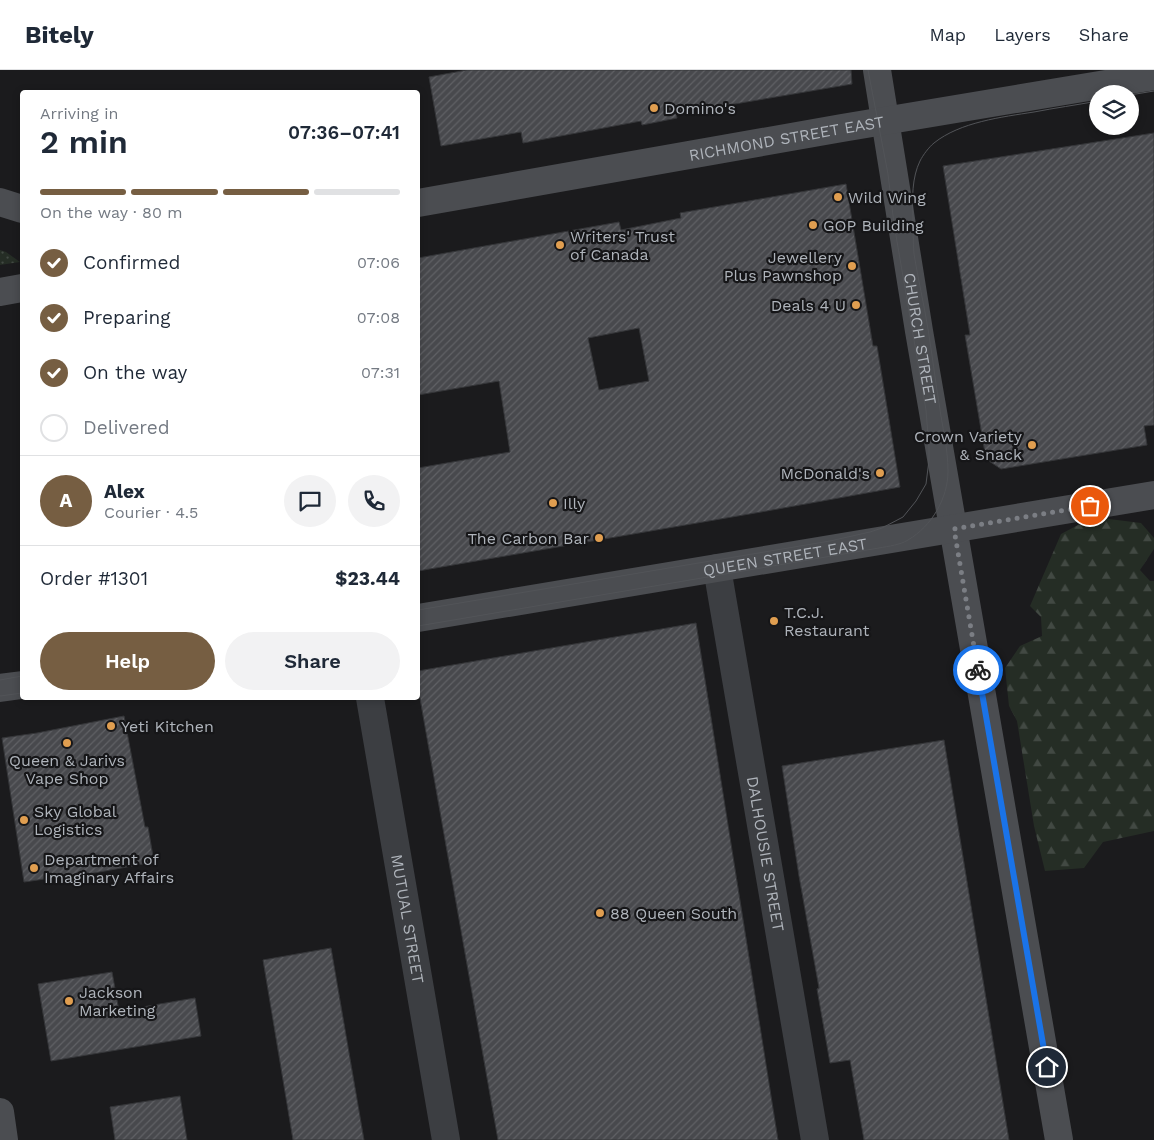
<!DOCTYPE html>
<meta charset="utf-8">
<style>
:root{--surface:#fff;--page:#f2f2f3;--text:#1f2937;--muted:#747a83;--line:#e0e1e3;--accent:#765e42}
body{margin:0;font-family:"Work Sans",sans-serif;background:var(--page);color:var(--text);height:100vh;display:flex;flex-direction:column;font-size:19px;white-space:nowrap}
*{box-sizing:border-box;margin:0}
p{font-size:16px;color:var(--muted)}
.icon{flex:none;width:28px;height:28px;fill:none;stroke:currentColor;stroke-width:2;stroke-linecap:round;stroke-linejoin:round}
.map{position:relative;flex:1;overflow:hidden}
.details{position:absolute;left:20px;top:20px;width:400px;height:610px;display:flex;flex-direction:column;background:var(--surface);border-radius:5px;box-shadow:0 2px 8px #0003}
.details>*{flex:none}
.controls{position:absolute;left:1089px;top:15px;display:grid;gap:10px}
.controls a{display:grid;place-items:center;width:50px;height:50px;border-radius:50%;background:var(--surface);box-shadow:0 2px 8px #0003;font-size:25px}
.pin{position:absolute;display:grid;place-items:center;width:42px;height:42px;color:#fff;margin:-21px;border:2px solid #fff;border-radius:50%;box-shadow:0 1px 5px #0007}
.courier{position:absolute;display:grid;place-items:center;width:50px;height:50px;margin:-25px;border:4px solid #1a73e8;border-radius:50%;background:#fff;color:#222;box-shadow:0 1px 6px #0007}
.overview em{font-style:normal;font-weight:600}
.overview div{display:flex;flex-direction:column-reverse}
.overview{display:flex;align-items:center;justify-content:space-between;height:85px;padding:0 20px}
h1{font-size:32px;font-weight:600;line-height:38px}
.bar{display:grid;grid-template-columns:repeat(4,1fr);gap:8px 5px;align-content:center;height:60px;padding:0 20px}
.bar i{height:6px;border-radius:4px;background:var(--line)}
.bar .active{background:var(--accent)}
.bar p{grid-column:span 4}
.line{display:flex;align-items:center;gap:12px;padding:0 20px;border-top:1px solid var(--line)}
.line div{flex:1}
.round{display:grid;place-items:center;flex:none;width:52px;height:52px;border-radius:26px;background:var(--page)}
ol{padding:0 20px;list-style:none}
li{display:flex;align-items:center;gap:15px;height:55px}
li p{margin-inline-start:auto}
li .icon{padding:5px;border-radius:50%;background:var(--accent);color:#fff;stroke-width:4}
li:last-child{color:var(--muted)}
li i{width:28px;height:28px;border:2px solid var(--line);border-radius:50%}
.action{display:flex;gap:10px;margin-top:auto;padding:10px 20px}
.action a{flex:1;height:58px;border-radius:30px;background:var(--accent);color:#fff;font-size:20px;font-weight:600;line-height:58px;text-align:center}
.action a+a{background:var(--page);color:var(--text)}
header{display:flex;align-items:center;gap:30px;box-sizing:border-box;height:70px;padding:0 25px;background:var(--surface);border-bottom:1px solid var(--line)}
header strong{font-size:24px}
nav{display:flex;gap:28px;margin-inline-start:auto;font-size:18px}
.map>svg:first-child{display:block}
.forest{fill:url(#forest-firs)}
.park{fill:url(#park-dots)}
.building{fill:url(#building-hatch);stroke:#353639;fill-rule:evenodd}
.lines{fill:none;stroke-linecap:round;stroke-linejoin:round}
.street{stroke:#3c3e42;stroke-width:28}
.secondary{stroke:#4b4d51;stroke-width:28}
.tram{stroke:#525458;stroke-width:1}
.done{stroke:#7b7e84;stroke-width:5;stroke-dasharray:0 9}
.route{stroke:#1a73e8;stroke-width:6}
.poi-dot{fill:#e09e50;stroke:#161618;stroke-width:2}
.labels{text-anchor:middle;dominant-baseline:central;stroke-width:4.5;stroke-linejoin:round;paint-order:stroke}
.poi-label{font-size:16px;fill:#afb4bb;stroke:#161618;text-anchor:start}
.street-label{font-size:16px;fill:#afb4bb;stroke:#161618}
</style>
<header>
<strong>Bitely</strong>
<nav><a>Map</a><a>Layers</a><a>Share</a></nav>
</header>
<div class="map">
<svg width="1154" height="1070" viewBox="0 0 1154 1070">
<defs>
<pattern id="forest-firs" width="22" height="20" patternUnits="userSpaceOnUse" patternTransform="scale(1.25)"><rect width="22" height="20" fill="#252d25"/><path d="M5 1l3.5 6h-7zM16 11l3.5 6h-7z" fill="#424943"/></pattern>
<pattern id="park-dots" width="8" height="8" patternUnits="userSpaceOnUse" patternTransform="scale(1.25)"><rect width="8" height="8" fill="#252d25"/><path d="M2 2h.1M6 6h.1" fill="none" stroke="#424943" stroke-width="1.8" stroke-linecap="round"/></pattern>
<pattern id="building-hatch" width="6" height="6" patternUnits="userSpaceOnUse" patternTransform="scale(1.25)"><rect width="6" height="6" fill="#48494d"/><path d="M-1 1l2-2M0 6l6-6M5 7l2-2" fill="none" stroke="#606165"/></pattern>
</defs>
<rect width="100%" height="100%" fill="#1b1b1d"/>
<polygon class="forest" points="1093,447 1141,453 1154,468 1154,479 1140,500 1150,511 1154,511 1154,761 1103,772 1084,798 1045,801 1034,756 1017,651 1009,636 1005,598 1020,576 1042,566 1041,547 1030,536 1061,464"/>
<polygon class="park" points="0,180 6,182 20,192 0,195"/>
<g class="building">
<polygon points="467,0 851,0 852,14 676,44 677,48 642,55 641,51 523,73 521,62 441,76 429,7"/>
<polygon points="1154,63 1154,355 1144,356 1147,375 1001,399 986,389 965,265 970,265 943,96"/>
<path d="M 846,114 L 873,276 L 877,276 L 900,417 L 761,442 L 418,501 L 418,398 L 510,382 L 499,311 L 418,325 L 418,188 L 619,152 L 621,160 L 681,148 L 680,143 ZM 639,258 L 649,311 L 599,320 L 588,268 Z"/>
<polygon points="696,553 778,1070 498,1070 418,617 418,601"/>
<polygon points="124,646 145,757 148,757 154,792 72,807 72,805 24,812 2,668 37,663"/>
<polygon points="944,670 1009,1070 864,1070 850,990 830,993 817,919 819,918 799,806 782,696"/>
<polygon points="331,878 364,1070 293,1070 263,890"/>
<polygon points="112,902 119,941 195,928 201,966 51,991 38,914"/>
<polygon points="180,1026 187,1070 115,1070 110,1037"/>
</g>
<g class="lines">
<g class="street">
<path id="s1" d="M 717,498 L 815,1070"/>
<path id="s2" d="M 370,628 L 446,1070"/>
</g>
<g class="secondary">
<path id="s3" d="M 877,0 L 919,261 L 1059,1070"/>
<polyline points="0,132 22,139"/>
<path id="s4" d="M 418,133 L 842,58 L 1154,6"/>
<polyline points="0,222 22,218"/>
<path id="s5" d="M 418,548 L 1154,425"/>
<polyline points="0,618 22,615"/>
<polyline points="0,1042 4,1070"/>
</g>
<g class="tram">
<polyline points="1130,25 1154,21"/>
<polyline points="418,540 830,471 870,462 882,458 903,447 916,431 926,414 929,390 929,378 926,340 894,154 888,104 868,0"/>
<path d="M 418,556 L 879,478 C 889,476 900,475 908,470 C 932,456 948,428 948,401 C 948,378 942,356 939,333 C 935,309 932,284 928,259 C 924,234 918,209 914,184 C 913,172 913,159 913,146 C 912,129 912,107 920,91 C 923,85 929,77 934,73 C 960,52 1002,47 1034,42 C 1055,38 1076,35 1098,31"/>
<polyline points="0,610 22,606"/>
<polyline points="0,626 22,623"/>
</g>
</g>
<g class="lines">
<polyline class="done" points="978,600 954,459 1090,436"/>
<polyline class="route" points="978,600 1047,997"/>
</g>
<g class="poi-dot">
<circle cx="654" cy="38" r="5"/>
<circle cx="838" cy="127" r="5"/>
<circle cx="813" cy="155" r="5"/>
<circle cx="560" cy="175" r="5"/>
<circle cx="852" cy="196" r="5"/>
<circle cx="856" cy="235" r="5"/>
<circle cx="1032" cy="375" r="5"/>
<circle cx="880" cy="403" r="5"/>
<circle cx="553" cy="433" r="5"/>
<circle cx="599" cy="468" r="5"/>
<circle cx="774" cy="551" r="5"/>
<circle cx="111" cy="656" r="5"/>
<circle cx="67" cy="673" r="5"/>
<circle cx="24" cy="750" r="5"/>
<circle cx="34" cy="798" r="5"/>
<circle cx="600" cy="843" r="5"/>
<circle cx="69" cy="931" r="5"/>
</g>
<g class="labels">
<g class="poi-label">
<text x="664" y="38">Domino's</text>
<text x="848" y="127">Wild Wing</text>
<text x="823" y="155">GOP Building</text>
<text x="570" y="166">Writers' Trust<tspan x="570" dy="18">of Canada</tspan></text>
<text x="842" y="187" text-anchor="end">Jewellery<tspan x="842" dy="18">Plus Pawnshop</tspan></text>
<text x="846" y="235" text-anchor="end">Deals 4 U</text>
<text x="1022" y="366" text-anchor="end">Crown Variety<tspan x="1022" dy="18">&amp; Snack</tspan></text>
<text x="870" y="403" text-anchor="end">McDonald's</text>
<text x="563" y="433">Illy</text>
<text x="589" y="468" text-anchor="end">The Carbon Bar</text>
<text x="784" y="542">T.C.J.<tspan x="784" dy="18">Restaurant</tspan></text>
<text x="121" y="656">Yeti Kitchen</text>
<text x="67" y="690" text-anchor="middle">Queen &amp; Jarivs<tspan x="67" dy="18">Vape Shop</tspan></text>
<text x="34" y="741">Sky Global<tspan x="34" dy="18">Logistics</tspan></text>
<text x="44" y="789">Department of<tspan x="44" dy="18">Imaginary Affairs</tspan></text>
<text x="610" y="843">88 Queen South</text>
<text x="79" y="922">Jackson<tspan x="79" dy="18">Marketing</tspan></text>
</g>
<g class="street-label">
<text stroke="none"><textPath href="#s4" startOffset="374">RICHMOND STREET EAST</textPath></text>
<text stroke="none"><textPath href="#s3" startOffset="272">CHURCH STREET</textPath></text>
<text stroke="none"><textPath href="#s5" startOffset="372">QUEEN STREET EAST</textPath></text>
<text stroke="none"><textPath href="#s1" startOffset="290">DALHOUSIE STREET</textPath></text>
<text stroke="none"><textPath href="#s2" startOffset="224">MUTUAL STREET</textPath></text>
</g>
</g>
</svg>
<div class="controls">
<a><svg class="icon" aria-label="layers" viewBox="0 0 24 24"><path d="M12 4l9 5-9 5-9-5zM3 14l9 5 9-5"/></svg></a>
</div>
<div class="pin" style="left:1090px;top:436px;background:#ea580c"><svg class="icon" aria-label="bag" viewBox="0 0 24 24"><path d="M5 8h14l-1 12H6zM9 8a3 3 0 0 1 6 0"/></svg></div>
<div class="pin" style="left:1047px;top:997px;background:#1f2937"><svg class="icon" aria-label="home" viewBox="0 0 24 24"><path d="M3 11l9-7 9 7M6 9v11h12V9"/></svg></div>
<div class="courier" style="left:978px;top:600px"><svg class="icon" aria-label="bike" viewBox="0 0 24 24"><circle cx="6" cy="16" r="4"/><circle cx="18" cy="16" r="4"/><path d="M6 16l4-8h5l3 8M10 8l3 8H6M13 5h3"/></svg></div>
<section class="details">
<div class="overview"><div><h1>2 min</h1><p>Arriving in</p></div><em>07:36–07:41</em></div>
<div class="bar"><i class="active"></i><i class="active"></i><i class="active"></i><i></i><p>On the way · 80 m</p></div>
<ol>
<li><svg class="icon" aria-label="check" viewBox="0 0 24 24"><path d="M5 12l5 5 9-10"/></svg>Confirmed<p>07:06</p></li>
<li><svg class="icon" aria-label="check" viewBox="0 0 24 24"><path d="M5 12l5 5 9-10"/></svg>Preparing<p>07:08</p></li>
<li><svg class="icon" aria-label="check" viewBox="0 0 24 24"><path d="M5 12l5 5 9-10"/></svg>On the way<p>07:31</p></li>
<li><i></i>Delivered</li>
</ol>
<div class="line" style="height:90px"><b class="round" style="background:var(--accent);color:#fff">A</b><div><b>Alex</b><p>Courier · 4.5</p></div><a class="round"><svg class="icon" aria-label="chat" viewBox="0 0 24 24"><path d="M4 5h16v11H9l-5 4z"/></svg></a><a class="round"><svg class="icon" aria-label="phone" viewBox="0 0 24 24"><path d="M5 4h4l2 5-3 2q2 4 5 5l2-3 5 2v4C11 20 4 13 5 4z"/></svg></a></div>
<div class="line" style="height:65px"><div>Order #1301</div><b>$23.44</b></div>
<div class="action"><a>Help</a><a>Share</a></div>
</section>
</div>
